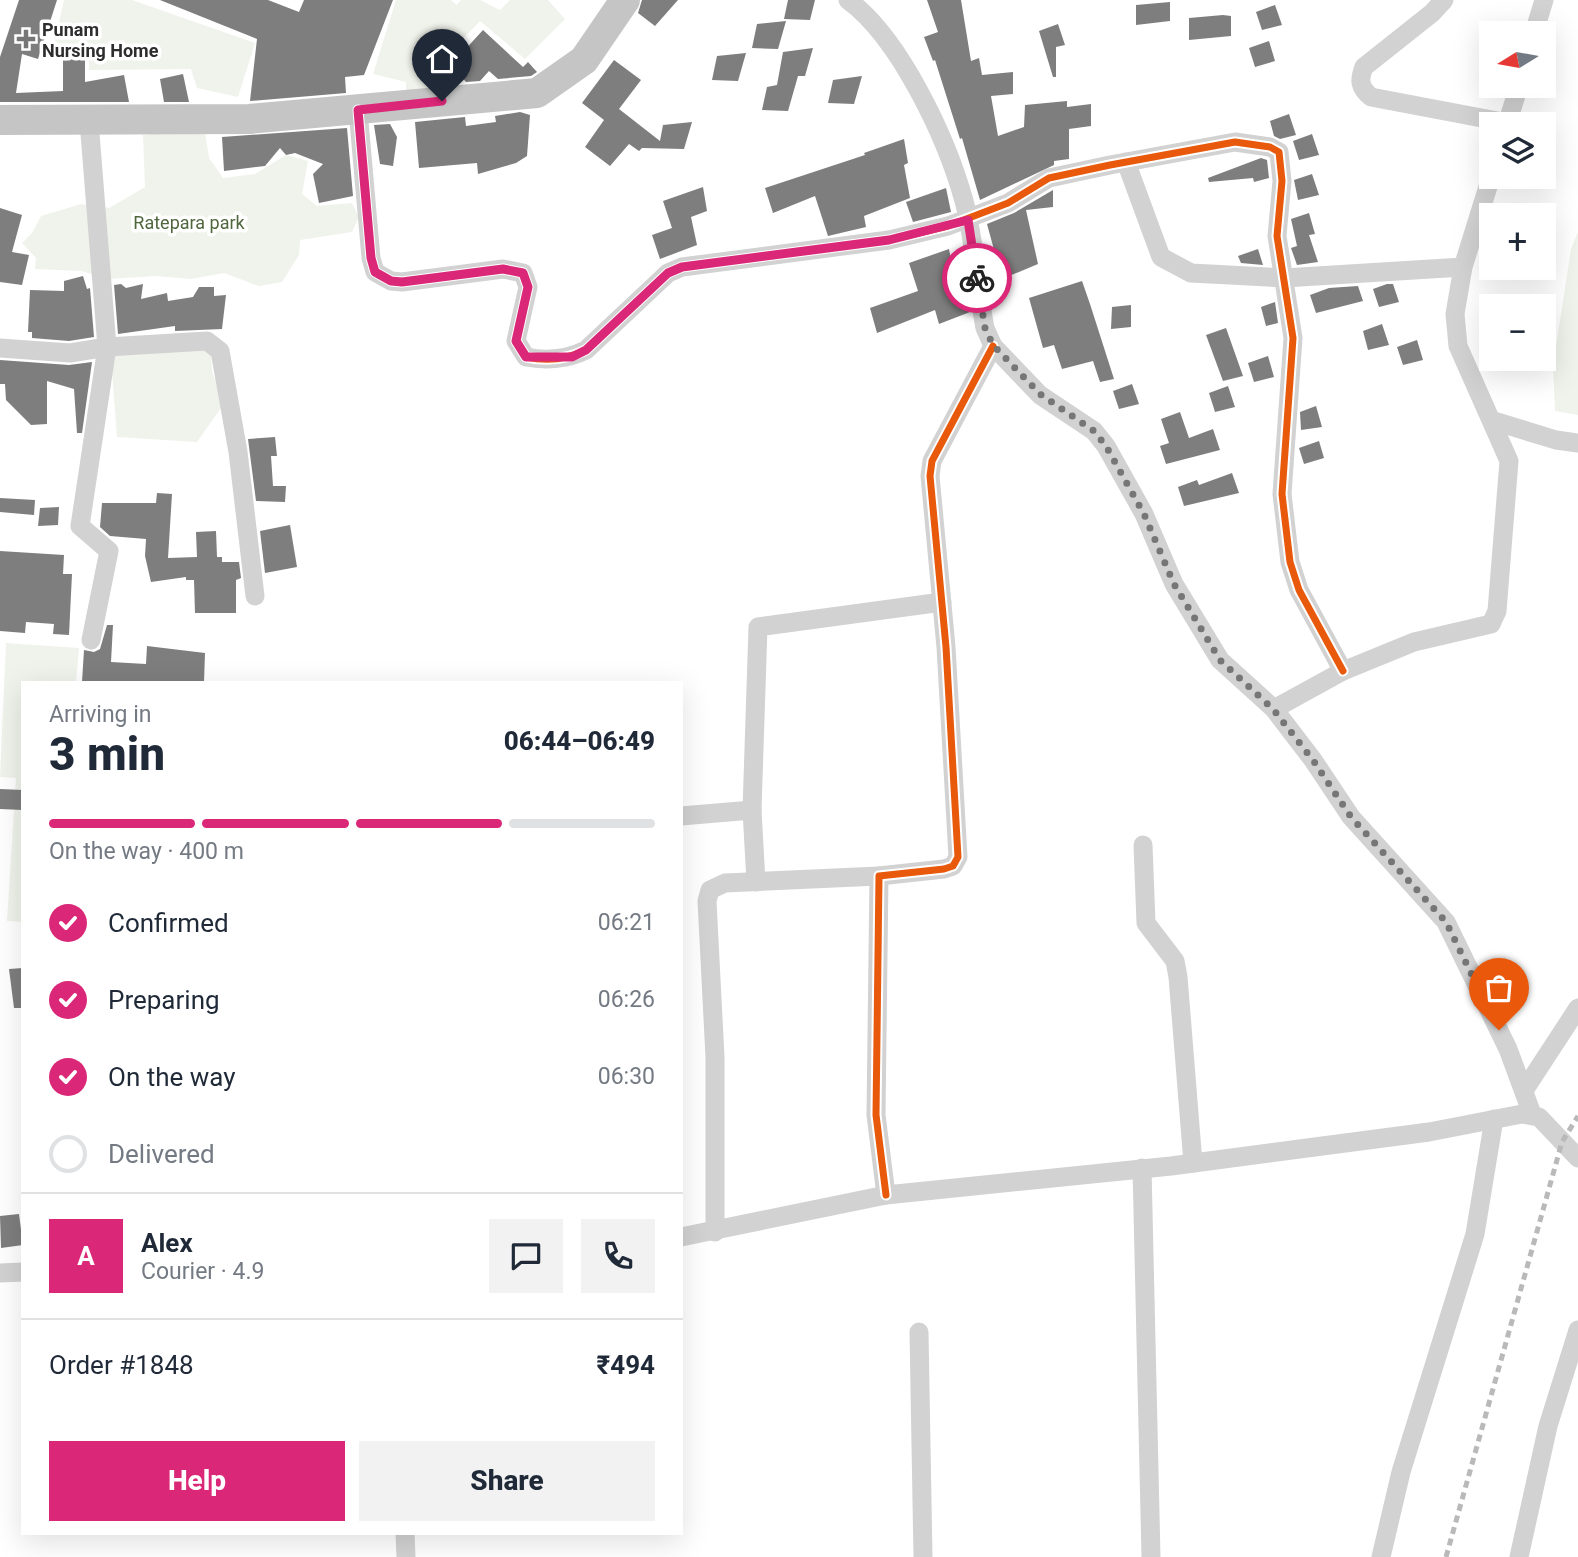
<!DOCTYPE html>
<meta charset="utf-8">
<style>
:root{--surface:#fff;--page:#f2f2f3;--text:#1f2937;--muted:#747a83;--line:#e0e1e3;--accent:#db2777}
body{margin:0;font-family:Roboto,sans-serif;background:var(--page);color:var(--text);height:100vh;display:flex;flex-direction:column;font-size:26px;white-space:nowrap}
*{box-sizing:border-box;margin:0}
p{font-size:23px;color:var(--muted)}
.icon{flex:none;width:38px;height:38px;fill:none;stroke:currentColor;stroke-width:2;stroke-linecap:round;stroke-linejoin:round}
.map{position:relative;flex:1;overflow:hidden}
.details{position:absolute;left:21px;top:681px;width:662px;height:854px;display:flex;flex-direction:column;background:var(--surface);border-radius:0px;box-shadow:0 7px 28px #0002}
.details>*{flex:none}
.needle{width:46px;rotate:259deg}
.tools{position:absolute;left:1479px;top:21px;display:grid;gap:14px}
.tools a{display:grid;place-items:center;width:77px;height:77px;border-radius:0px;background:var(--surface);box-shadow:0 7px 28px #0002;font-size:35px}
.pin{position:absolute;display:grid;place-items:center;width:60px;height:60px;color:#fff;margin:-72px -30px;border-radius:50% 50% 50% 0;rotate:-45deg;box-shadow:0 0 7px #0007}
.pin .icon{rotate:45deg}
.courier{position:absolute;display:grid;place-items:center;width:70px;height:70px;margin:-35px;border:5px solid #db2777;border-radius:50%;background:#fff;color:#222;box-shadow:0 2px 9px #0007}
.summary em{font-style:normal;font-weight:800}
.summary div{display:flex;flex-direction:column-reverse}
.summary{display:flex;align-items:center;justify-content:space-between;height:119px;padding:0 28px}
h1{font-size:46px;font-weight:800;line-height:52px}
.bar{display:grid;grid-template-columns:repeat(4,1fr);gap:10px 7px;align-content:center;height:84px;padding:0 28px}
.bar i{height:9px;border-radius:5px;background:var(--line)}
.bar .selected{background:var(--accent)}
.bar p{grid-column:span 4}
.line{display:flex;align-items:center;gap:18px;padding:0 28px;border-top:2px solid var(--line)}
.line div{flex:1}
.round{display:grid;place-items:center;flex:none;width:74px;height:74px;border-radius:0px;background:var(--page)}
ol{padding:0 28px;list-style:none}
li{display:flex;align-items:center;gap:21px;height:77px}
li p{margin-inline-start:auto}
li .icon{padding:7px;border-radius:50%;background:var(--accent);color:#fff;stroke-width:4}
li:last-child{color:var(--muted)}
li i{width:38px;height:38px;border:4px solid var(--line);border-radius:50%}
.button{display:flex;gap:14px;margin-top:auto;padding:14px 28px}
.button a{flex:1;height:80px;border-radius:0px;background:var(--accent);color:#fff;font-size:28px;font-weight:800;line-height:80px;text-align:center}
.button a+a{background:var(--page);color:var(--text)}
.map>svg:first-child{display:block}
.green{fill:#f0f3eb}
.building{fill:#7e7e7e}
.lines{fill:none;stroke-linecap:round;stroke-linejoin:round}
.street{stroke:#d2d2d2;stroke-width:19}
.primary{stroke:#c5c5c5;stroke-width:30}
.rail{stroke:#b9b9b9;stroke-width:5;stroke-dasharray:7 5;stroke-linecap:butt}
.cycleway-casing{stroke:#fff;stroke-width:11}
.cycleway{stroke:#e8590c;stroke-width:7}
.done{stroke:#767676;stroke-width:7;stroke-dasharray:0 12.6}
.route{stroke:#db2777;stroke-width:9}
.poi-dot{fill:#767676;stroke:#fff;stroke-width:2.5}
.labels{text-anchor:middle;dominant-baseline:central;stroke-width:7;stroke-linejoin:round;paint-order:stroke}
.poi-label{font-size:18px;font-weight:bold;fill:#2d2d2d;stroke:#fff;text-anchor:start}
.park-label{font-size:18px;fill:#50663d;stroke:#fff}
</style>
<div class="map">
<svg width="1578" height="1557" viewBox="0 0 1578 1557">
<rect width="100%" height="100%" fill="#fff"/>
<g class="green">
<polygon points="64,0 132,0 255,43 238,97 197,88 191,69 89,70 89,49 53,49"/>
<polygon points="396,0 451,0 457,5 461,0 480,0 500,10 510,0 548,0 565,19 525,59 480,21 440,63 452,84 406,103 406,82 373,74"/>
<polygon points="187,129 205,132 209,158 223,178 255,174 286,155 308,161 302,194 317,206 352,203 359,217 352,232 300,240 299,255 282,282 259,286 224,273 191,279 155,276 109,279 81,271 35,269 36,258 22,243 32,233 41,216 81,204 109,208 145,187 143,135"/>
<polygon points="1578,232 1578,415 1555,411 1553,366 1571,249"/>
<polygon points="210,342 212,371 223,405 197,442 117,437 111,358 117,346"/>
<polygon points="6,643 79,648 76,682 23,682 23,922 7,921 16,778 0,777"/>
</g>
<g class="building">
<polygon points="19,0 57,0 38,59 22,54 16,93 63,91 63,56 85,56 85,82 124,75 129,102 0,102 0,57"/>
<polygon points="160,0 268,0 299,12 304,0 393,0 364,75 345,77 346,93 250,101 257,39"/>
<polygon points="642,0 678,0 655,26 638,13"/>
<polygon points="788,0 815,0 810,20 784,19"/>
<polygon points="927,0 961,0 971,61 979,58 982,75 1013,72 1013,94 991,96 998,136 1024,127 1025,105 1067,101 1067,107 1091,104 1091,126 1069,129 1069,159 1054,161 1054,165 980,200 962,138 960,139 935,60 933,61 924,37 938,32"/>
<polygon points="1170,2 1170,21 1136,25 1136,5"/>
<polygon points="1275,5 1282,25 1262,30 1256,12"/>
<polygon points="1223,15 1231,16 1231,36 1189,40 1189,18"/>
<polygon points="786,21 778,49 752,48 757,24"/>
<polygon points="1058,24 1065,45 1056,47 1056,77 1053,77 1039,31"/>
<polygon points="483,30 523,67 528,62 537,72 531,76 498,79 489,71 480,81 466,82 451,65"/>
<polygon points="1269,41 1275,61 1255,67 1249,48"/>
<polygon points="813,48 805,76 798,76 788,111 762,110 767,87 777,85 783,52"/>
<polygon points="746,53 738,81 712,80 717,56"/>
<polygon points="614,60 641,80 619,109 660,141 663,125 692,122 684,149 642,148 639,151 629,144 610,166 585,147 604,120 582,103"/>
<polygon points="183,74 189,102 164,102 160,79"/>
<polygon points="862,76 854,104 828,103 833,80"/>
<polygon points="520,112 530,115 527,156 516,163 478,174 477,163 419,168 415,122 465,117 466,126 496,122 495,116"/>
<polygon points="1289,114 1296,135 1280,139 1274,136 1270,121"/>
<polygon points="390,124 397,137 393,166 380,164 374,125"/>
<polygon points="347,128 353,196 319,203 313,174 323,164 295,153 286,155 280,148 265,166 224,171 222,137"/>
<polygon points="1312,134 1319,155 1299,160 1293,141"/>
<polygon points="904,139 908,163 904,165 910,198 864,216 866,227 828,236 815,196 773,213 765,188 865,155 864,153"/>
<polygon points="1261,158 1267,160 1269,178 1254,182 1253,178 1209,182 1208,178"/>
<polygon points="1312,174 1319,195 1298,200 1294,180"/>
<polygon points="703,187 707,211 691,217 697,245 660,259 652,235 672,228 663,201"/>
<polygon points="946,188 951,212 913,222 906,202"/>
<polygon points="1053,190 1053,207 1026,210 1038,264 1002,279 987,224 1014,213"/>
<polygon points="0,208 22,215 12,252 29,255 22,285 0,282"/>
<polygon points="1309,213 1315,234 1309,235 1318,262 1297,265 1291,248 1297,246 1291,219"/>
<polygon points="949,249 957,291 966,287 970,312 939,324 935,310 877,333 870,308 918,291 909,263"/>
<polygon points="1258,249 1263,265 1241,263 1238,256"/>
<polygon points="83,276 87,289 90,288 94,337 69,341 32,338 32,332 28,332 30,290 64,291 64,281"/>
<polygon points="1082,281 1090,304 1114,379 1100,382 1093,361 1062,369 1054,345 1043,348 1029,298"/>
<polygon points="121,284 126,288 143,284 141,299 167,293 168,301 193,297 199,287 214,287 214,296 226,295 222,329 175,331 175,326 118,334 114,285"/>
<polygon points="1387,284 1393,284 1399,302 1379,307 1373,289"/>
<polygon points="1358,286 1363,301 1316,313 1310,295 1329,288"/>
<polygon points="1275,302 1278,323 1266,326 1261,307"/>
<polygon points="1131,305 1131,327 1111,329 1112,307"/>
<polygon points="1382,324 1389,345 1368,350 1363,331"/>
<polygon points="1226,328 1243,376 1223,381 1206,335"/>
<polygon points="1417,340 1423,360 1403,365 1397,347"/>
<polygon points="1268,356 1274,377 1254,382 1248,363"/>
<polygon points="0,360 69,365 92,362 82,433 77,433 74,389 47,381 47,424 31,425 6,400 5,384 0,384"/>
<polygon points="1132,384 1139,404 1119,409 1113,391"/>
<polygon points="1228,386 1235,407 1215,412 1209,393"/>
<polygon points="1316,406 1322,427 1301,430 1300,412"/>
<polygon points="1180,412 1189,438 1213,429 1220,450 1166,464 1160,446 1169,443 1161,419"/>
<polygon points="275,437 277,456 271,456 273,486 286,486 285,502 256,501 248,439"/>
<polygon points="1319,441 1324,458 1304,464 1299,448"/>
<polygon points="1232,473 1239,493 1184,506 1178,487 1197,480 1199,485"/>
<polygon points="157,493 172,494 168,558 197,557 196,532 216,531 217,557 222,557 222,562 239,562 241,578 236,580 236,613 195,613 194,580 186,580 186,577 151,582 145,556 146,539 110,536 100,527 102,503 156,503"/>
<polygon points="0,498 35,500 34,515 0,512"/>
<polygon points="59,507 58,525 38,526 40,508"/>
<polygon points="290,525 297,567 265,573 260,531"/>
<polygon points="0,551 64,555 63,574 72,574 69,635 53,634 54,624 26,622 25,633 0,631"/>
<polygon points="107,625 113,625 111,662 146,664 147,646 205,653 204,682 82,682 84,650 94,652 100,649"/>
<polygon points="0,789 23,790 23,810 0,809"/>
<polygon points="23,968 23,1008 14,1008 9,969"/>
<polygon points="19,1214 23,1245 1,1248 0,1216"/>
</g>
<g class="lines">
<g class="street">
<path d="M 848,0 C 900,38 947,139 964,201 C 975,242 977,287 985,328 L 993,346 L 1040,395 L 1094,431 L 1106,446 L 1144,514 L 1174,584 L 1220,660 L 1274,709 L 1313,760 L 1351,817 L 1446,922 L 1508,1049 L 1532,1114"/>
<path d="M 1444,0 L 1432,13 L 1364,67 C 1359,80 1359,87 1371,97 L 1508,123"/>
<polyline points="1534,33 1544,0"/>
<path d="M 358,110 L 371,258 L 375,272 L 391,281 L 402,282 L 503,269 L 523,273 L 528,287 L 516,341 L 526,357 C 546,361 568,359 586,350 L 668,273 L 682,267 L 889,240 L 948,226 L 1008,203 L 1049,178 L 1110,165 L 1235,142 L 1270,147 L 1279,152 L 1282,181 L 1277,236 L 1293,338 L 1282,494 L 1290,562 L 1299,590 L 1343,671"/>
<polyline points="89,121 107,347 80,526 109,551 91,640"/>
<polyline points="1507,124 1519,86"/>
<polyline points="1126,162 1161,257 1191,273 1284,278 1463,267"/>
<polyline points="0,348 70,353 107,347 207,341 220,351 238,452 255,596"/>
<polyline points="1494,421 1556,440 1578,443"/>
<polyline points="1274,709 1343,671 1414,642 1491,624 1497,611 1509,461 1458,346 1455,314 1463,267 1491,177"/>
<polyline points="752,810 758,627 942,602"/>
<polyline points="681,816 752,810 756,882"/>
<polyline points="1143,845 1146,923 1175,961 1178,977 1193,1163"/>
<polyline points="1525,1089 1578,1008"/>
<polyline points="1142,1168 1151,1557"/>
<polyline points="886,1195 876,1115 879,876 944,869 953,866 958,857 946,647 930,476 932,461 993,346"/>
<polyline points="715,1232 715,1057 707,901 710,890 725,883 879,876"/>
<polyline points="681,1237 886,1195 1171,1166 1429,1132 1522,1114 1539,1117 1578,1158"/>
<polyline points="0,1273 23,1272"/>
<polyline points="919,1332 923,1557"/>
<polyline points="405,1533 406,1557"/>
<polyline points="1381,1557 1401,1472 1475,1234 1494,1119"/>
<polyline points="1519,1557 1548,1426 1578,1330"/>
</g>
<polyline class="primary" points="0,120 249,119 537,93 584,60 625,0"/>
<polyline class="rail" points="1446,1557 1562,1142 1578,1116"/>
<defs>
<g id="cycleway">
<path d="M 358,110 L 371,258 L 375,272 L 391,281 L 402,282 L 503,269 L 523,273 L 528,287 L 516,341 L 526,357 C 546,361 568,359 586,350 L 668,273 L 682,267 L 889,240 L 948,226 L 1008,203 L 1049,178 L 1110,165 L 1235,142 L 1270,147 L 1279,152 L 1282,181 L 1277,236 L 1293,338 L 1282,494 L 1290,562 L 1299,590 L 1343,671"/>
<polyline points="886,1195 876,1115 879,876 944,869 953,866 958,857 946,647 930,476 932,461 993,346"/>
</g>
</defs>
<use href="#cycleway" class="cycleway-casing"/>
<use href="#cycleway" class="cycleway"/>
</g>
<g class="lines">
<polyline class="done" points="977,278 985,328 993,345 1040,394 1094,431 1106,446 1144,514 1174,584 1220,660 1273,709 1313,760 1351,817 1446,922 1499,1030"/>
<polyline class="route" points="442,101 358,110 371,258 375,272 391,281 402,282 503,269 523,273 528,287 516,341 526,357 572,357 586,350 668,273 682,267 889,240 968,220 977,278"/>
</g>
<path class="poi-dot" d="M22.5 28.5h7v7h7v7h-7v7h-7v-7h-7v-7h7z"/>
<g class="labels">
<g class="poi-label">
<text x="42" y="29">Punam<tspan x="42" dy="21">Nursing Home</tspan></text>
</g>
<g class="park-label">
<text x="189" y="222">Ratepara park</text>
</g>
</g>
</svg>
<div class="tools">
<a><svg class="needle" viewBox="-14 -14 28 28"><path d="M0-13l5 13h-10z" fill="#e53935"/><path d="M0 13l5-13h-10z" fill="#747a83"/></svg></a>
<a><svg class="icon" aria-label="layers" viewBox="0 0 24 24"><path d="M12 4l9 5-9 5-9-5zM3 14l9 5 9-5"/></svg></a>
<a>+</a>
<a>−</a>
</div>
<div class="pin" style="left:1499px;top:1030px;background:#ea580c"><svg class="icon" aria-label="bag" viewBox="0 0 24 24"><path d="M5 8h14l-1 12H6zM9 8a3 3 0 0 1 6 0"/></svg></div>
<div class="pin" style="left:442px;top:101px;background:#1f2937"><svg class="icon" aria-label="home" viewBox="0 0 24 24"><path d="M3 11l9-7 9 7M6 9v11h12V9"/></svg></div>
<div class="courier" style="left:977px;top:278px"><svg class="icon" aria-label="bike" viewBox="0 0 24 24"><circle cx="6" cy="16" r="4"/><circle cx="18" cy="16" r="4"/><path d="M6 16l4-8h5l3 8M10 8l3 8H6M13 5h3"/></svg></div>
<section class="details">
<div class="summary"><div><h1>3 min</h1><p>Arriving in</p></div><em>06:44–06:49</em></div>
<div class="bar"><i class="selected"></i><i class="selected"></i><i class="selected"></i><i></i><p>On the way · 400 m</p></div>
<ol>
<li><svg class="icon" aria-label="check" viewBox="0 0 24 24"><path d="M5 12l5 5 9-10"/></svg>Confirmed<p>06:21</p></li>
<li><svg class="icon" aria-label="check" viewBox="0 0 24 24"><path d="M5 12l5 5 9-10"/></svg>Preparing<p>06:26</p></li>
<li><svg class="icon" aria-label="check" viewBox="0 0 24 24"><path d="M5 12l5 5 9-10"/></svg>On the way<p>06:30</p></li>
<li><i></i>Delivered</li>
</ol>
<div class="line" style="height:126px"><b class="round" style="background:var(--accent);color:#fff">A</b><div><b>Alex</b><p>Courier · 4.9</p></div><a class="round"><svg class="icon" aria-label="chat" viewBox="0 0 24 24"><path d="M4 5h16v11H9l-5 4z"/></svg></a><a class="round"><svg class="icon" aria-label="phone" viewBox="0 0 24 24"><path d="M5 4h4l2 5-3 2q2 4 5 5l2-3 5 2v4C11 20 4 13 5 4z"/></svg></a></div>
<div class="line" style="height:91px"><div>Order #1848</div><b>₹494</b></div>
<div class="button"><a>Help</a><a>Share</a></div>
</section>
</div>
